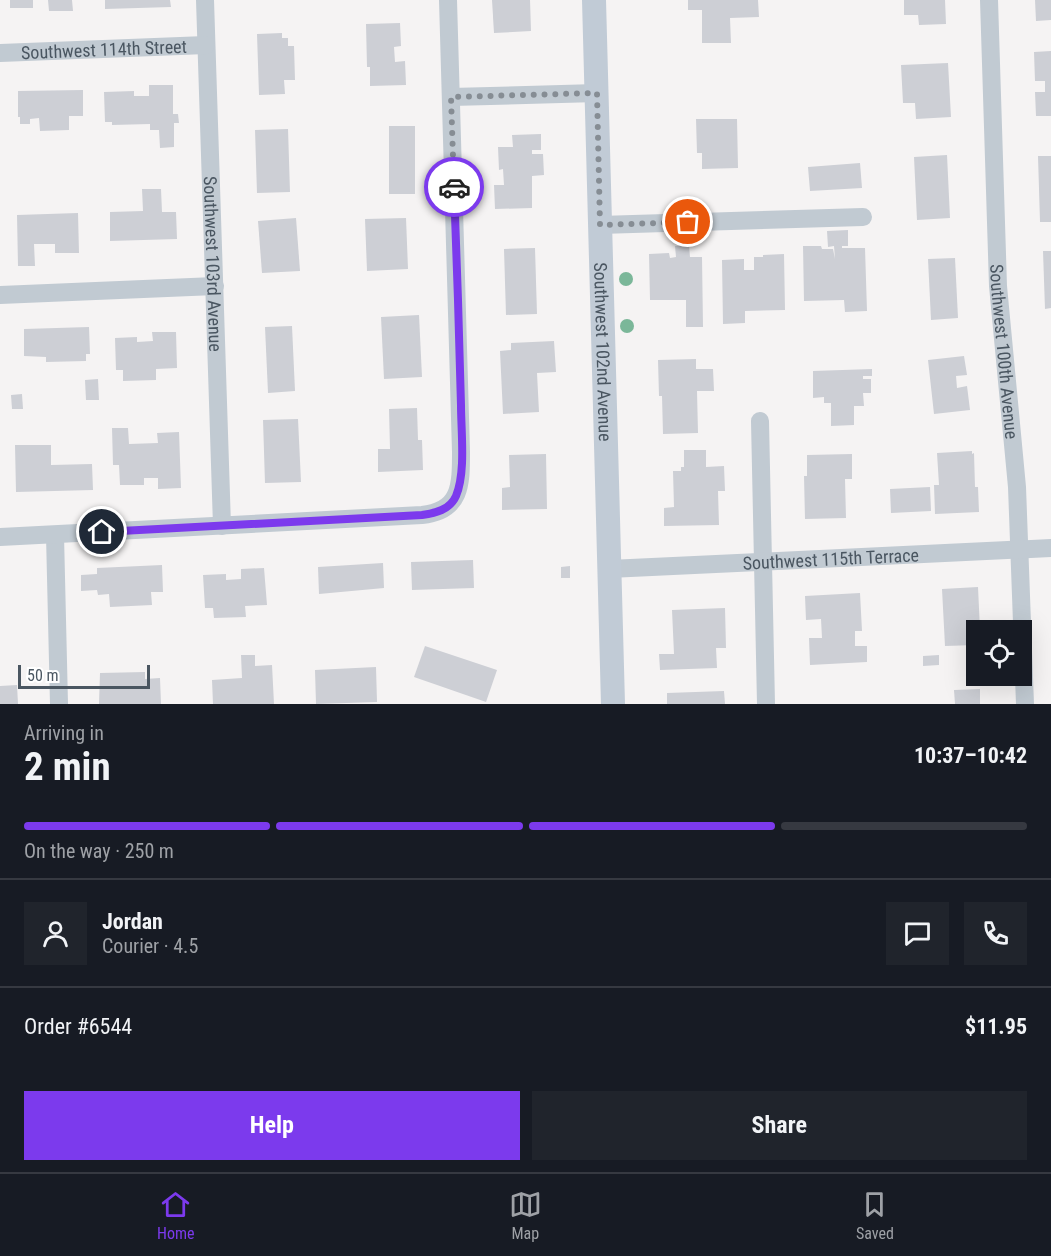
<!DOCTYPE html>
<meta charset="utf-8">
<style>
:root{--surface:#171b24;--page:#20242c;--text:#f1f3f6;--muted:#9ea1a6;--line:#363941;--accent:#7c3aed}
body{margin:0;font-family:"Roboto Condensed",sans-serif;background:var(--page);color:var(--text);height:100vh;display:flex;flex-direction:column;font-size:22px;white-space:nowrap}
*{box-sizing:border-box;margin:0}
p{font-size:20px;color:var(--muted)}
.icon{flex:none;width:33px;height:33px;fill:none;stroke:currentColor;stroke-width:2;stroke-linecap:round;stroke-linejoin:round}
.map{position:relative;height:704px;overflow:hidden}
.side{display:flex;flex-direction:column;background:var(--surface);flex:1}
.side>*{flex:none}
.tools{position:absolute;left:966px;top:620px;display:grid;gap:12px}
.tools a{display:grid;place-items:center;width:66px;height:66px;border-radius:0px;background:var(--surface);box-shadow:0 6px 24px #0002;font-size:30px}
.scale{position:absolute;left:18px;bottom:15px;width:132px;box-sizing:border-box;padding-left:6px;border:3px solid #4a5661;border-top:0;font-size:16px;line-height:21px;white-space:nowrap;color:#4a5661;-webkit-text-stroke:4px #fff;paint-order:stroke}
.pin{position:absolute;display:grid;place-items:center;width:51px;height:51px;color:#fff;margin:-26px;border:3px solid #fff;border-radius:50%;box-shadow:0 2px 6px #0007}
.courier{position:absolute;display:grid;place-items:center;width:60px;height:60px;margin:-30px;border:4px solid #7c3aed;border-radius:50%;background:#fff;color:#222;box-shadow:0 2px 8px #0007}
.overview em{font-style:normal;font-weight:700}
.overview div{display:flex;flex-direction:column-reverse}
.overview{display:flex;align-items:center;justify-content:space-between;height:102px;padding:0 24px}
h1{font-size:39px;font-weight:700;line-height:45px}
.bar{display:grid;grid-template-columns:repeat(4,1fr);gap:9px 6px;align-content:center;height:72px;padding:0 24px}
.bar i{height:8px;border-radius:4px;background:var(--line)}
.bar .active{background:var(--accent)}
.bar p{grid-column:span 4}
.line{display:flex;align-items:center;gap:15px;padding:0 24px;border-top:2px solid var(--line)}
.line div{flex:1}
.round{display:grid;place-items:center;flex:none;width:63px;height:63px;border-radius:0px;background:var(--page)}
.cta{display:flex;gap:12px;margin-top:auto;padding:12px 24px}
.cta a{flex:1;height:69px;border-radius:0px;background:var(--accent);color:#fff;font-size:24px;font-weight:700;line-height:69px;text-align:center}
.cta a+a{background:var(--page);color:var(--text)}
.tab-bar{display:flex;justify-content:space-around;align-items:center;height:84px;border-top:2px solid var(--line);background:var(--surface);font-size:16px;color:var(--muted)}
.tab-bar a{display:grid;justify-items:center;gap:3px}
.tab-bar .active{color:var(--accent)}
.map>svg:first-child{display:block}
.building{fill:#cdcfd5}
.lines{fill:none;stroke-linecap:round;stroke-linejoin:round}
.street{stroke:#c1cad2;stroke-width:18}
.secondary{stroke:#c1cbd6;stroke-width:24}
.tree{fill:#7bb799}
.done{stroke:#868d94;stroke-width:6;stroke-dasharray:0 10.8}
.route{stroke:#7c3aed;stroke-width:8}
.labels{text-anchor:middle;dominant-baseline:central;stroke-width:6;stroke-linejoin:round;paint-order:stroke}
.street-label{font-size:18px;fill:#4a5661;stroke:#fff}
</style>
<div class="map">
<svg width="1051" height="704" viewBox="0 0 1051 704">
<rect width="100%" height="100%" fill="#f5f3f3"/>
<g class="building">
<rect x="10" y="0" width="23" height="8"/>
<polygon points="48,0 72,0 73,11 49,11"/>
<polygon points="105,0 170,0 171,7 105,9"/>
<polygon points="492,0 530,0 531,31 494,33"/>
<polygon points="688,0 758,0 759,17 730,18 731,43 702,43 702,10 688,10"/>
<polygon points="904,0 945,0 946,24 919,25 918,15 904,15"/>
<polygon points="1035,0 1051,0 1051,20 1036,21"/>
<polygon points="400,23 401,46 394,47 395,62 405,61 406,85 370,86 370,67 367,67 366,24"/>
<polygon points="282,33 282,38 288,38 288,46 294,46 295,80 284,80 285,94 259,95 257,34"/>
<polygon points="1051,51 1051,116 1036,116 1035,92 1045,92 1045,81 1035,81 1034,52"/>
<polygon points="948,63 951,117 916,119 915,103 903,103 901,65"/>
<polygon points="149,85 173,85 173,114 178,114 179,123 174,123 174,147 160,148 159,130 150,130 150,124 112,125 112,122 105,122 104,92 134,91 134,96 149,96"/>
<polygon points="83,90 83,116 69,116 69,130 40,131 39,118 30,119 30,124 20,124 20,117 18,117 18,91"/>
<polygon points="696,119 737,119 738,168 702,169 702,153 697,153"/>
<rect x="389" y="126" width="26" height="68"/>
<polygon points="288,129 290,192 257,193 255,130"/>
<polygon points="541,134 541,150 532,150 532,154 543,154 544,175 532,176 532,208 495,209 494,185 504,185 503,169 499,170 498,147 513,147 512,135"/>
<polygon points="947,155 950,218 917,220 914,157"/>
<polygon points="1038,156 1051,156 1051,222 1040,222"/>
<polygon points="860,163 862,188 810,191 808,167"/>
<polygon points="142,189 161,189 162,212 176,212 177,239 110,241 110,212 143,211"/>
<polygon points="78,213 79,253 55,253 55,244 34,244 35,266 18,266 17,215"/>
<polygon points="296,218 300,271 262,273 258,221"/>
<polygon points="406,218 408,269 367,271 365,219"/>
<polygon points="848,230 848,246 842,246 842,248 865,248 867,311 845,312 844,300 804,301 803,246 821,246 822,249 833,249 835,259 834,246 828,247 827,231"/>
<polygon points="675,246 689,246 690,257 702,257 703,327 686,327 686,300 650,300 649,254 669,253 670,258 676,257"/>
<polygon points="535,248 537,314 506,315 504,249"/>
<polygon points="1043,251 1051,251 1051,308 1045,309"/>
<polygon points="784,254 785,310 745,311 745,323 723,324 722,260 744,259 744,270 754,270 754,257 763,257 763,255"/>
<polygon points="955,258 958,318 931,320 928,259"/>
<polygon points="419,315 422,377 384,379 381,317"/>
<polygon points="292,326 295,391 268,393 265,327"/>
<polygon points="89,327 90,354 86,354 86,361 46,362 46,357 24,356 24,329"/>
<polygon points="152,332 176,332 177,368 156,369 156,380 123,381 123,370 116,370 115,338 137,337 137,342 153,341"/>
<polygon points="554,341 556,372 537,373 539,412 503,414 500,351 511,350 511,343"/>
<polygon points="964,356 967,375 956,376 957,388 967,386 970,410 934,414 928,360"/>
<polygon points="696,359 696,369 713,369 714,391 697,391 698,433 663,434 662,396 659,396 658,360"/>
<polygon points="872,369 872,376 863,376 863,379 871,379 871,393 863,393 864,406 854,406 854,425 831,426 831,403 824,403 824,397 813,398 813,371"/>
<polygon points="98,379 99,400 86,400 85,380"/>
<polygon points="22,394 23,409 12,409 11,395"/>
<polygon points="417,408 418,440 422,440 423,470 378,472 378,449 390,449 389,409"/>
<polygon points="298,419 301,482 265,483 263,420"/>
<polygon points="112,428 128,428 129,444 158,443 157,433 179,432 181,488 158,489 158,478 144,478 144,485 120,485 119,465 113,465"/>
<polygon points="15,445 51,445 51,465 92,464 93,490 16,492"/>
<polygon points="684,450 706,450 706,467 724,466 725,491 718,491 719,525 664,526 664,508 674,507 673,471 681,471 681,467 684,467"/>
<polygon points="972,451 972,454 974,453 975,487 978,487 979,512 935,514 934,485 939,485 937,453"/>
<polygon points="546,454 547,509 502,510 502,488 510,487 509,455"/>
<polygon points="852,454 852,479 845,479 846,518 805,519 804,476 807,476 807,455"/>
<polygon points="930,487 931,511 891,513 890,489"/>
<polygon points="473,560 474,588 412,590 411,562"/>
<polygon points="383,563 384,588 319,594 318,567"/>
<polygon points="162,565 163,592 151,592 152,605 110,607 109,594 98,595 97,590 81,591 81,575 97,574 97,568"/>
<polygon points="570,566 570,578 561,578 561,567"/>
<polygon points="264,568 267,605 245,606 246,617 214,618 213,608 205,608 203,575 226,574 226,580 241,579 241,569"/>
<polygon points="978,587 980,630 976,630 976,645 945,646 942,589"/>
<polygon points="860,593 862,631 855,631 855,646 867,646 867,662 810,665 809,638 822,638 821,619 806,620 805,596"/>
<polygon points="725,608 726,648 716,648 717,668 660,670 659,654 674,654 672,610"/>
<polygon points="425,646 497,670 486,702 414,677"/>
<polygon points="241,655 255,655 255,666 272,665 274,704 213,704 212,680 242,678"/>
<polygon points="939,655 939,665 923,666 923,656"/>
<polygon points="376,667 377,702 316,704 315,670"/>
<polygon points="145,672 145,679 160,678 161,704 99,704 100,673"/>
<polygon points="17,685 18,704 0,704 0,686"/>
<polygon points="980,689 980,704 955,704 954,690"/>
<polygon points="724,691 725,704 667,704 667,693"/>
</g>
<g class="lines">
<g class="street">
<path id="s1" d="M 205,0 L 222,526"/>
<path id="s2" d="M 989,0 L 998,286 L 1017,487 L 1025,704"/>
<path id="s3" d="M 0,53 L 206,45"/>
<polyline points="451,97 597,93"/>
<polyline points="600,225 863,217"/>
<polyline points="0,295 215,286"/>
<polyline points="760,421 766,704"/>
<polyline points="55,535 59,704"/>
<path d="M 0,537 L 422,515 C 461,511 461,485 461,452 L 448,0"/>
<path id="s4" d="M 609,569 L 1051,548"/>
</g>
<path class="secondary" id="s5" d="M 594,0 L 613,704"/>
</g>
<g class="tree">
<circle cx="626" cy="279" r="7"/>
<circle cx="627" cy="326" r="7"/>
</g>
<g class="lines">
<polyline class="done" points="454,187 451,97 597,93 600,225 688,222"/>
<path class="route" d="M 102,532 L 422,515 C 435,513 450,510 456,496 C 466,472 461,432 461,405 C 459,332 457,260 454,187"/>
</g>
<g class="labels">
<g class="street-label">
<text stroke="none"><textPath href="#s3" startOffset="104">Southwest 114th Street</textPath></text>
<text stroke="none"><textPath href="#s1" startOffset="264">Southwest 103rd Avenue</textPath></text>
<text stroke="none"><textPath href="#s5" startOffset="352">Southwest 102nd Avenue</textPath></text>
<text stroke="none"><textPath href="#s2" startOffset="352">Southwest 100th Avenue</textPath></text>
<text stroke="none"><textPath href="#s4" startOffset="222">Southwest 115th Terrace</textPath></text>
</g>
</g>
</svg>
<div class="tools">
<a><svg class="icon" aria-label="locate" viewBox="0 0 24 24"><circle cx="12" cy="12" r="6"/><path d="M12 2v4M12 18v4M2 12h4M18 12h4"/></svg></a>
</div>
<div class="scale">50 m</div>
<div class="pin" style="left:688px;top:222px;background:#ea580c"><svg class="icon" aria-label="bag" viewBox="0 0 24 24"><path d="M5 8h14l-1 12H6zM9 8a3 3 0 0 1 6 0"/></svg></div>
<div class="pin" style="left:102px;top:532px;background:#1f2937"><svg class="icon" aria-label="home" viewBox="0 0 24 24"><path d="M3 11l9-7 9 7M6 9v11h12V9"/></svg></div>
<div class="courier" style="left:454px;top:187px"><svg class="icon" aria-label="car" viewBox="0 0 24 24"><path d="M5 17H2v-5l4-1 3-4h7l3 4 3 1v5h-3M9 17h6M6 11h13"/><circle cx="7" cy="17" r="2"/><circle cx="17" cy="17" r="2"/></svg></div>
</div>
<section class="side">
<div class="overview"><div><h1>2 min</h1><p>Arriving in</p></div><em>10:37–10:42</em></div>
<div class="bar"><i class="active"></i><i class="active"></i><i class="active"></i><i></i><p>On the way · 250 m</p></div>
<div class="line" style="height:108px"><a class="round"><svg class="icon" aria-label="person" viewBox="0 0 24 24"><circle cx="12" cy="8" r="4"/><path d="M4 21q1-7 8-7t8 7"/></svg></a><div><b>Jordan</b><p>Courier · 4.5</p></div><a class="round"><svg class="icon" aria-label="chat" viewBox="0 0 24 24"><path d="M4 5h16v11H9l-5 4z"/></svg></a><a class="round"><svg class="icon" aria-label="phone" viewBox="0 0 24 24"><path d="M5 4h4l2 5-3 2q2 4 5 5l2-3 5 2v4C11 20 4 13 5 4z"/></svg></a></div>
<div class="line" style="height:78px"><div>Order #6544</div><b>$11.95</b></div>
<div class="cta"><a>Help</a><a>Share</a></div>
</section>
<nav class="tab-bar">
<a class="active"><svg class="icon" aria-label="home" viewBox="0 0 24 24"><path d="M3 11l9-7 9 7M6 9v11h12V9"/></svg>Home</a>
<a><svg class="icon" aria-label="map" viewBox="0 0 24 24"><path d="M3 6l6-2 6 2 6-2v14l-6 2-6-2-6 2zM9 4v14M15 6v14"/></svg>Map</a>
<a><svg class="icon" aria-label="saved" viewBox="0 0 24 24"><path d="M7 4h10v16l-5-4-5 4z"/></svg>Saved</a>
</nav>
